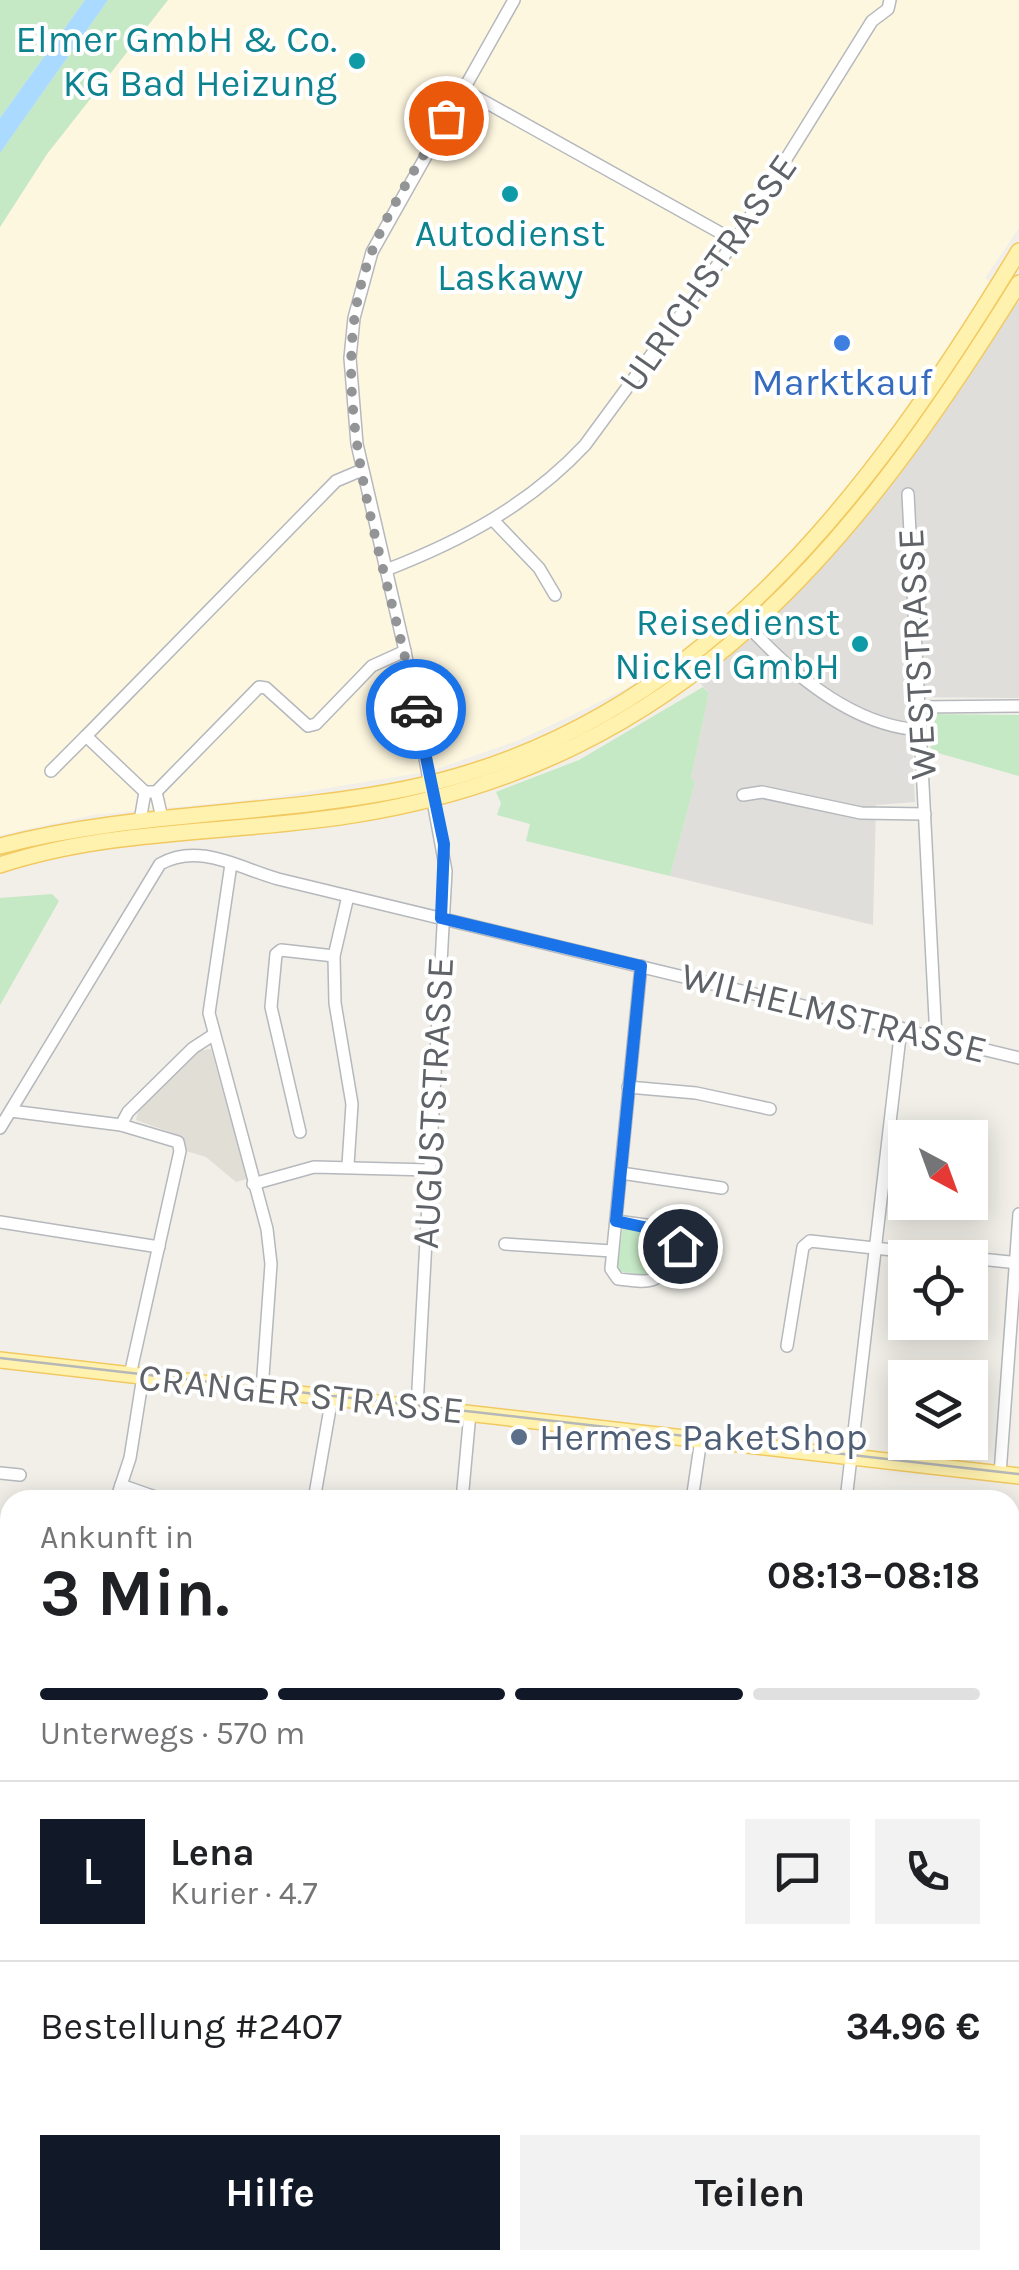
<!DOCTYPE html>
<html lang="de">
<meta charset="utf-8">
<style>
:root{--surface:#fff;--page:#f2f2f2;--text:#202124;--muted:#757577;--line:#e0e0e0;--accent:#111827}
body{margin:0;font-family:Karla,sans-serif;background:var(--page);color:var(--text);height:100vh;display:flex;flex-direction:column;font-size:38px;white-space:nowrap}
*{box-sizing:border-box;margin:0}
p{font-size:32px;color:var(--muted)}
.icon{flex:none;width:55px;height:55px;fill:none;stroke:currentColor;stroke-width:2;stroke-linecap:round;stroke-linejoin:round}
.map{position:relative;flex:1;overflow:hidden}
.side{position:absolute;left:0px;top:1490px;width:1020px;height:780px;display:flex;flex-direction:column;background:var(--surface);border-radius:30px 30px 0 0;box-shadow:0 5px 25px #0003}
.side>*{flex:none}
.needle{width:65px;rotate:139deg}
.fabs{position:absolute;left:888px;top:1120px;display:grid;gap:20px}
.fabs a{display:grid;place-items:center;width:100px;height:100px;border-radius:0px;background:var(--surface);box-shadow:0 5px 25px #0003;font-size:50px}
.pin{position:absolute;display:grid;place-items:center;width:85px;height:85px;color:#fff;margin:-42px;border:5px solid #fff;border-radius:50%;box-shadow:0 2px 10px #0007}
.courier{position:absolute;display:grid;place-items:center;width:100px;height:100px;margin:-50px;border:8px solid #1a73e8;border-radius:50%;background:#fff;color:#222;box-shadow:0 2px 12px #0007}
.overview em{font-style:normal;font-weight:700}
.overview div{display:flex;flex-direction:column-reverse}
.overview{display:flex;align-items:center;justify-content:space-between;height:170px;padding:0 40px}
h1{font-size:65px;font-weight:700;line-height:75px}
.bar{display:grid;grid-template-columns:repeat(4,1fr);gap:15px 10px;align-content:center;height:120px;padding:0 40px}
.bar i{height:12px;border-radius:8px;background:var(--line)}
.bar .selected{background:var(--accent)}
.bar p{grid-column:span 4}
.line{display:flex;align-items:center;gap:25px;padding:0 40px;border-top:2px solid var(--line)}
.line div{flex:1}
.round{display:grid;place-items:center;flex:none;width:105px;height:105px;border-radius:0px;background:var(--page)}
.cta{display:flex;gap:20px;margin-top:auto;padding:20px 40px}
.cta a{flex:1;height:115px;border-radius:0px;background:var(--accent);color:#fff;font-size:40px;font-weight:700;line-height:115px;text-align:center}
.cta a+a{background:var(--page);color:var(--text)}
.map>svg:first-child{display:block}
.commercial{fill:#fef7e0}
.industrial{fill:#e0deda}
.education{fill:#e1ded6}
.green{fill:#c5e8c5}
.water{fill:#aadaff}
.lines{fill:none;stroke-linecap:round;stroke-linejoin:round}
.stream{stroke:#aadaff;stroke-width:2.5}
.minor-casing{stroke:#b5b8bc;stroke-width:14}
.major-casing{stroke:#f2c960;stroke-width:18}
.minor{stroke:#fff;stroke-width:11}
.major{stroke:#fff2af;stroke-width:15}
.tram{stroke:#b6b7b8;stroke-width:2.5}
.done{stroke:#929495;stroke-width:10;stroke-dasharray:0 18}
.route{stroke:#1a73e8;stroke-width:12}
.culture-dot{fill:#0f9aa8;stroke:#fff;stroke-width:4}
.shop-dot{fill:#3f7fe0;stroke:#fff;stroke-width:4}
.service-dot{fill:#5c6f8a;stroke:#fff;stroke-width:4}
.labels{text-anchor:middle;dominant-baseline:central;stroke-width:8;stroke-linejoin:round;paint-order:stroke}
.culture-label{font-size:38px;fill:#0d838f;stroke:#fff;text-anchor:end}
.street-label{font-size:38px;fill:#5f6368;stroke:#fff}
.shop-label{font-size:38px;fill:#366cbe;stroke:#fff}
.service-label{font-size:38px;fill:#4e5e75;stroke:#fff;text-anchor:start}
</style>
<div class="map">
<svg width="1019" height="2270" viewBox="0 0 1019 2270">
<rect width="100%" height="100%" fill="#f1efe8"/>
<polygon class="commercial" points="168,0 1019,0 1019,228 985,278 999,288 888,451 686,667 676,655 631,686 581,711 519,740 431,771 268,798 93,815 0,835 0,227 47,154"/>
<polygon class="industrial" points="999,288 1019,303 1019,698 910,697 915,802 876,805 873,925 670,876 695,782 691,778 709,693 686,667 780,582"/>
<g class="education">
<polygon points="211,1049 247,1179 236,1182 206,1157 186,1151 175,1134 136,1120 138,1111 197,1051"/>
<polygon points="1019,1666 1019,1893 1010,1886 1010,1702"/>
</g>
<g class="green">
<polygon points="0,0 85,0 0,118"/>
<polygon points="108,0 168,0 47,154 0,227 0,153"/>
<polygon points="703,687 709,693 691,778 695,782 670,876 526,841 530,824 497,815 501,803 496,792 579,760"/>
<polygon points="929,714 1019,715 1019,776 931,751"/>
<polygon points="52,894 59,901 0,1005 0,898"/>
<polygon points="623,1225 674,1238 676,1244 658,1277 617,1271"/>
<polygon points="1010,1955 1019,1960 1019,2270 742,2270 741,2260 1010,2260"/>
<polygon points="410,2260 531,2260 532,2270 413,2270"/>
</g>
<polygon class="water" points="85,0 108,0 0,153 0,118"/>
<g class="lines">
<polyline class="stream" points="847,2260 863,2270"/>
<defs>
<g id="minor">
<polyline points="462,89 735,241"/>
<polyline points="908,494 936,1038"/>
<polyline points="493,520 539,568 555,595"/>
<path d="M 386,570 C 461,541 529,505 585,445 L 735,241 L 872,21 L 888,9 L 890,0"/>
<path d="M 740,617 C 785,668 849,726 921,730"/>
<polyline points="920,707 1019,706"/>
<polyline points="51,771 86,736"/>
<polyline points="156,792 145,792 86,736 336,481 362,470"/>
<polyline points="156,792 259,687 266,688 308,726 316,724 372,666 405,651"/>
<polyline points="156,792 162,818"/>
<polyline points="743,795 762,792 861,813 925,814"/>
<polyline points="140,821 145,792"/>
<polyline points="231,864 209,1013 267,1229 271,1264 262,1390"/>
<polyline points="348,896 334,956 335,1003 352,1104 348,1165"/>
<polyline points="628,1087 696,1093 770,1109"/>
<polyline points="11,1111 121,1125 178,1142 180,1151 130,1375"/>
<polyline points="121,1125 128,1112 193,1048 213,1035"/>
<path d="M 0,1128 L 160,864 C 199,842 239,868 278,879 L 1019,1058"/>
<polyline points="300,1132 271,1007 276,954 281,950 334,956"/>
<polyline points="621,1173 722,1188"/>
<polyline points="253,1184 314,1167 430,1170"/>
<path d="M 616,1221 L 646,1225 L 679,1238 C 681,1248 677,1251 672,1260 C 658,1286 646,1282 618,1279 L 611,1269 L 641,966"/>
<polyline points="0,1222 159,1247"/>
<polyline points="505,1244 612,1251"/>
<polyline points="970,1258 1019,1263"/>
<polyline points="787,1346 803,1247 810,1241 966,1258"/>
<polyline points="417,1407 446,871 405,651 357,444 350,358 354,318 372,252 514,0"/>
<polyline points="0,1473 20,1475"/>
<polyline points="1000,1474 1019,1214"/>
<polyline points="121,1485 164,1500"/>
<polyline points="116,1500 130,1458 143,1376"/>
<polyline points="314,1500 332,1397"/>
<polyline points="462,1500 470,1413"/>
<polyline points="692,1500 701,1439"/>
<polyline points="846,1500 901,1028"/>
<polyline points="1010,1666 1019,1613"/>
<polyline points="0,1677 10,1666"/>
<polyline points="0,1741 10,1751"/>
<polyline points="0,1916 10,1910"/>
<polyline points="0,2015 10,2035"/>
<polyline points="122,2260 127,2270"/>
<polyline points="576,2260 578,2270"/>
<polyline points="670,2260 671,2270"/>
<polyline points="303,2270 326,2260"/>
</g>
<g id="major">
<path d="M 0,846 C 133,811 272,816 405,789 C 698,730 873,491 1019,251"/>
<path d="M 0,865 C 115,827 241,834 359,814 C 685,760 854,548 1019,283"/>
<polyline points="0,1360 1019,1476"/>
</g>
</defs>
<use href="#minor" class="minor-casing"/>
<use href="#major" class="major-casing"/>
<use href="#minor" class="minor"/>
<use href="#major" class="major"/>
<polyline class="tram" points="0,1358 1019,1474"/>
</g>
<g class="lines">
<path class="done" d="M 416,709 C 391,574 323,409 364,274 C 381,218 417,168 446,118"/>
<polyline class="route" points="416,709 444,844 441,918 641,966 616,1221 671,1233 679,1238 680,1246"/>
</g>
<g class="culture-dot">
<circle cx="357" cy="61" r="10"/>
<circle cx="510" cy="194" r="10"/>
<circle cx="860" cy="644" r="10"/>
</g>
<circle class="shop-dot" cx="842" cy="343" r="10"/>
<circle class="service-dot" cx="519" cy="1437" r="10"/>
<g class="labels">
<g class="culture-label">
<text x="337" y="39">Elmer GmbH &amp; Co.<tspan x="337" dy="44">KG Bad Heizung</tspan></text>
<text x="510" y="233" text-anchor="middle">Autodienst<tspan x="510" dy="44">Laskawy</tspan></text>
<text x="840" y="622">Reisedienst<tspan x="840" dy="44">Nickel GmbH</tspan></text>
</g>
<g class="street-label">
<text transform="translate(708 273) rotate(-55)">ULRICHSTRASSE</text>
<text transform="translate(917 654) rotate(-93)">WESTSTRASSE</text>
<text transform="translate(834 1013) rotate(14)">WILHELMSTRASSE</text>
<text transform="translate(433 1103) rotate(-87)">AUGUSTSTRASSE</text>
<text transform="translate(301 1394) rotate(6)">CRANGER STRASSE</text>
</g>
<g class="shop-label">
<text x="842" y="382">Marktkauf</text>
</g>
<g class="service-label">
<text x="539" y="1437">Hermes PaketShop</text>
</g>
</g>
</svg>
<div class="fabs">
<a><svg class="needle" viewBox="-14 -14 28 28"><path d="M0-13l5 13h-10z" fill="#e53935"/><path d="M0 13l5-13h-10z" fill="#757577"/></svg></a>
<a><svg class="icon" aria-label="locate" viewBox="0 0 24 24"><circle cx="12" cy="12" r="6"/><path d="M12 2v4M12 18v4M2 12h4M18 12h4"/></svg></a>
<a><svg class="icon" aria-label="layers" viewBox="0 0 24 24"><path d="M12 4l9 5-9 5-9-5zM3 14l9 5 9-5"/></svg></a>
</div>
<div class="pin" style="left:446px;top:118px;background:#ea580c"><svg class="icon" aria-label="bag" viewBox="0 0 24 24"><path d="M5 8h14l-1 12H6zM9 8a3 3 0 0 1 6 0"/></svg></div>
<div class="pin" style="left:680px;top:1246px;background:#1f2937"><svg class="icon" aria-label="home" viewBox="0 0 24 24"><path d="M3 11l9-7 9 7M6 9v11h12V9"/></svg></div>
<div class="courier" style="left:416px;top:709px"><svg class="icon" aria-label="car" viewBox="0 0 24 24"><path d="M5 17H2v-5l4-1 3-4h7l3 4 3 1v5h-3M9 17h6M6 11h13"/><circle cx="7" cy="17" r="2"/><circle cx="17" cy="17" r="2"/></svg></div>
<section class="side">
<div class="overview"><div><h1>3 Min.</h1><p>Ankunft in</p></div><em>08:13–08:18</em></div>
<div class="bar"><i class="selected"></i><i class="selected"></i><i class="selected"></i><i></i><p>Unterwegs · 570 m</p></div>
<div class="line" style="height:180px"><b class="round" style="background:var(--accent);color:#fff">L</b><div><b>Lena</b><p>Kurier · 4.7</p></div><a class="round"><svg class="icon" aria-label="chat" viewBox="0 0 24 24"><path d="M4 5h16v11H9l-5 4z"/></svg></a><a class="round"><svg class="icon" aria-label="phone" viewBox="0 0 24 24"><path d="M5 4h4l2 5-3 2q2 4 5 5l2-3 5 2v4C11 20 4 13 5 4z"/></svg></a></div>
<div class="line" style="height:130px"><div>Bestellung #2407</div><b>34.96 €</b></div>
<div class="cta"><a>Hilfe</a><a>Teilen</a></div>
</section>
</div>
